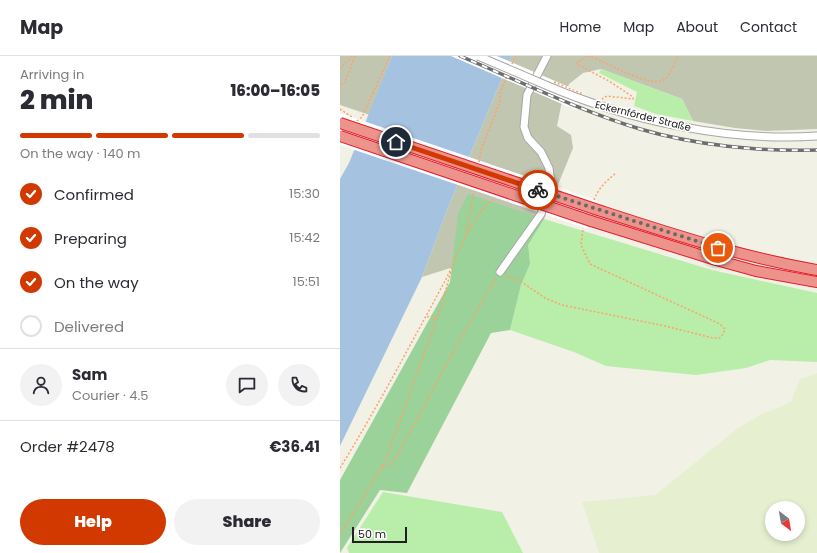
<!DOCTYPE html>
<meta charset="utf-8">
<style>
:root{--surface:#fff;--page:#f2f2f3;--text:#2b2b33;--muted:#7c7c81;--line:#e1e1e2;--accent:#d13900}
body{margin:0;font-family:Poppins,sans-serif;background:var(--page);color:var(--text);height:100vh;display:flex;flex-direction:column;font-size:15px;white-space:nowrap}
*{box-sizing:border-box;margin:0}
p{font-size:13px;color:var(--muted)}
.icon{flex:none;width:22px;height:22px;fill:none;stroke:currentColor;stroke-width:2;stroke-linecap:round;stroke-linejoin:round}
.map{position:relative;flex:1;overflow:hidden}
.sheet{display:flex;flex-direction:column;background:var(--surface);width:340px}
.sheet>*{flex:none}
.needle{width:26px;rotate:149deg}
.controls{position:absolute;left:425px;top:445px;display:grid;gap:8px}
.controls a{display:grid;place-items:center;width:40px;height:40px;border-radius:50%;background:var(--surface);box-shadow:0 2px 6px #0003;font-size:20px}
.scale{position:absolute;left:12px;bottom:10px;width:55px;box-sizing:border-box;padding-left:4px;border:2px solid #202020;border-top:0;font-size:11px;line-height:14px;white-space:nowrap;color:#202020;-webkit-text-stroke:3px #fff;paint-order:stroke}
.pin{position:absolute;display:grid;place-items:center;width:34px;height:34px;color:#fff;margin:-17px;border:2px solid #fff;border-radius:50%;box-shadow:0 1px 4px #0007}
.courier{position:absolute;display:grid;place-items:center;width:40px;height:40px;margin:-20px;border:3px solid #d13900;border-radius:50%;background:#fff;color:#222;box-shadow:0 1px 5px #0007}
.head em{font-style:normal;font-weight:800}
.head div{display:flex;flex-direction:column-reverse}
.head{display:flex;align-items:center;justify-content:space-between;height:68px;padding:0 20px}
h1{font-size:26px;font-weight:800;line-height:30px}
.bar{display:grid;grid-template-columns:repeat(4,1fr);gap:6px 4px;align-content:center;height:48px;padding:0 20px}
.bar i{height:5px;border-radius:3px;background:var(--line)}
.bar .selected{background:var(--accent)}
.bar p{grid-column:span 4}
.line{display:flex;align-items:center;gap:10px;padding:0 20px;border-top:1px solid var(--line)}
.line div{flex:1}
.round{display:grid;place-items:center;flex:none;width:42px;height:42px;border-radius:21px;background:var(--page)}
ol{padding:0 20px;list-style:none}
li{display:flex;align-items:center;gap:12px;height:44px}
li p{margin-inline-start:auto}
li .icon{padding:4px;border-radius:50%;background:var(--accent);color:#fff;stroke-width:4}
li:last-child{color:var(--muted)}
li i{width:22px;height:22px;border:2px solid var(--line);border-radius:50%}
.button{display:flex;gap:8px;margin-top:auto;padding:8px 20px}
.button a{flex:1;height:46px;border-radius:24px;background:var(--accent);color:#fff;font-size:16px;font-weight:800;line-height:46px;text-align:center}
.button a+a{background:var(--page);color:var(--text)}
header{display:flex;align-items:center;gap:24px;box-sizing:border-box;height:56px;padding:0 20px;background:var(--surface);border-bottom:1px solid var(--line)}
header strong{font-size:19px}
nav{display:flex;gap:22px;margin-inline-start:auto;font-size:14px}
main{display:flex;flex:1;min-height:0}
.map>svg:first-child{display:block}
.construction{fill:#c1c6b1}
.farmland{fill:#e6f0d1;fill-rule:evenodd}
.grass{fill:#b9edaa}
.forest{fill:#9ad299}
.water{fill:#a5c3e1}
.pier{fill:#fff}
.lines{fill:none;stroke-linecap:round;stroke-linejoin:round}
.minor-casing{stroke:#a7a7a7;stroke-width:9}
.highway-casing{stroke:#e41e2c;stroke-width:12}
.path{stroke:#ffa16a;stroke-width:1.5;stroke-dasharray:2 2;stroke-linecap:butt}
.minor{stroke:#fff;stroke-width:7}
.highway{stroke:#ec938b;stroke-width:10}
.rail-casing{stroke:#6e6e6e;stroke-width:3.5}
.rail{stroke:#fff;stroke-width:2;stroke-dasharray:6;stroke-linecap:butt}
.minor-bridge-casing{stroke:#a7a7a7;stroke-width:9;stroke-linecap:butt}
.highway-bridge-casing{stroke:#e41e2c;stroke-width:12;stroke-linecap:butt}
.path-bridge{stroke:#ffa16a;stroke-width:1.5;stroke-dasharray:2 2;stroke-linecap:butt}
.minor-bridge{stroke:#fff;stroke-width:7}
.highway-bridge{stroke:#ec938b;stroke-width:10}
.done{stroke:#696965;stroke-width:4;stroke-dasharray:0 7.2}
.route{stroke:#d13900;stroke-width:5}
.labels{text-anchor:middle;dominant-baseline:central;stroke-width:3.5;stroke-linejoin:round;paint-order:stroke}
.street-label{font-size:10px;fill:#202020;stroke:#fff}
</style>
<header>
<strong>Map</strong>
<nav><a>Home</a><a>Map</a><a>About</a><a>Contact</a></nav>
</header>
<main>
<section class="sheet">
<div class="head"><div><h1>2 min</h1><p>Arriving in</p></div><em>16:00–16:05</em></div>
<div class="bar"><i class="selected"></i><i class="selected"></i><i class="selected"></i><i></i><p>On the way · 140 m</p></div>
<ol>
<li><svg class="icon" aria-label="check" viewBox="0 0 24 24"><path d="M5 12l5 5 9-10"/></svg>Confirmed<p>15:30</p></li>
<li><svg class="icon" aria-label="check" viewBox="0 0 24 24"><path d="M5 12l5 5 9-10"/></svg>Preparing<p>15:42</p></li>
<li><svg class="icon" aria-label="check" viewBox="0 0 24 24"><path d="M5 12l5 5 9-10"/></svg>On the way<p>15:51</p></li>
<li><i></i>Delivered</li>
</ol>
<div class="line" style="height:72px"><a class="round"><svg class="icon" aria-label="person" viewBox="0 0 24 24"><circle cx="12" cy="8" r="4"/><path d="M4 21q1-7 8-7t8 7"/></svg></a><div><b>Sam</b><p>Courier · 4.5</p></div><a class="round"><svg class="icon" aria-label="chat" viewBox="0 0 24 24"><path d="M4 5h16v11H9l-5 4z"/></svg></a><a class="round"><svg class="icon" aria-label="phone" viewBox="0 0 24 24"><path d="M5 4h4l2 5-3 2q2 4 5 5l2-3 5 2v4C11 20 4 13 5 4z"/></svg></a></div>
<div class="line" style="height:52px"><div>Order #2478</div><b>€36.41</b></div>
<div class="button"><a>Help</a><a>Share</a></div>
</section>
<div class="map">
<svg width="477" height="497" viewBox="0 0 477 497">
<rect width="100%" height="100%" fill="#f1f1e6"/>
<g class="construction">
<polygon points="0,0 52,0 30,59 0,49"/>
<polygon points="171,0 477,0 477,73 426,75 395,72 353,65 342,43 261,13 243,17 229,28 221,50 217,70 231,79 233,92 204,163 188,189 190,208 123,208 82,221 107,154"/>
</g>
<path class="farmland" d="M 477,317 L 477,497 L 259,497 L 242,446 L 315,439 L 397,373 L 420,359 L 451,346 L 460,323 ZM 432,452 L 458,452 L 458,478 L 432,478 Z"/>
<g class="grass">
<polygon points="261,13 342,43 353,65 316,58 294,50 297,36 259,17"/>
<polygon points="204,163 372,214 477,237 477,306 430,304 406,312 356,319 266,310 234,296 170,274 181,229 190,208 188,189"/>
<polygon points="43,436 162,456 183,497 9,497 7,492"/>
</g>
<polygon class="forest" points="128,138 204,163 188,189 190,208 181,229 170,274 151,277 67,437 40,434 0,497 0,424 110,226 118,158"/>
<polygon class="water" points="52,0 171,0 107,154 82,221 0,390 0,123 9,107"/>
<g class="pier">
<polygon points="111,0 157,0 243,37 236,54"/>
<polygon points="0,57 258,145 248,173 0,89"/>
</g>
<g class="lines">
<defs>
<g id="minor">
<path d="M 208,30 C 290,65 389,86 477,80"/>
<polyline points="160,216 201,158 211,127 209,112 201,96 188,82 184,71 187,39 207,0"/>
</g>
<g id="highway">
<path d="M 255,153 C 329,177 401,201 477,214"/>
<polyline points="251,165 376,204 416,215 477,226"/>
</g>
</defs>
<use href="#minor" class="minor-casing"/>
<use href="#highway" class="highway-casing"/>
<g class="path">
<polyline points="247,0 236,8 269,25 293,41 293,43 267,40 262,43"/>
<path d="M 248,0 C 263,3 313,36 326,22 C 331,17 334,7 338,0"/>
<polyline points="172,8 176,0"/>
<polyline points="0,13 12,0"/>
<polyline points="0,28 4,28 15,0"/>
<polyline points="0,53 12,61"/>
<polyline points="17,65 22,61 50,0"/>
<polyline points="139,106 141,94 160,46 160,37 167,20"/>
<path d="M 254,144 C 258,133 266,125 276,117"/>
<polyline points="126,179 134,135"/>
<polyline points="166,219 183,227 205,242 222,249 325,270 373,282 380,282 383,278 385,273 380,268 250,208 241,189 243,172"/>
<polyline points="87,261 92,260 94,262 95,267"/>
<path d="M 0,412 C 37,352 70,289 104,227 C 118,200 130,160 155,142"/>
<polyline points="42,412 48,410 57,400 123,278 156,222"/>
<polyline points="0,478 20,447 46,403 100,254 111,215"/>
</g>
<use href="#minor" class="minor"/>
<use href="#highway" class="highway"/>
<defs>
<path id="rail" d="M 120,0 C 179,25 238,54 300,73 C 354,89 421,96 477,94"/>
</defs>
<use href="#rail" class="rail-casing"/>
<use href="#rail" class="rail"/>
<defs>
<polyline id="minor-bridge" points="138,0 208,30"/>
<g id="highway-bridge">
<polyline points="0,67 255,153"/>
<polyline points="0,80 251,165"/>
</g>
</defs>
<use href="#minor-bridge" class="minor-bridge-casing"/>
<use href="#highway-bridge" class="highway-bridge-casing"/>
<polyline class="path-bridge" points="214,26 243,38"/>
<use href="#minor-bridge" class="minor-bridge"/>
<use href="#highway-bridge" class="highway-bridge"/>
</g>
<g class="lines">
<polyline class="done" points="198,134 378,192"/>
<polyline class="route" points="56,86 198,134"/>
</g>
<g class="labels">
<g class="street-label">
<text transform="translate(303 60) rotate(14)">Eckernförder Straße</text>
</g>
</g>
</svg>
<div class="controls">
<a><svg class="needle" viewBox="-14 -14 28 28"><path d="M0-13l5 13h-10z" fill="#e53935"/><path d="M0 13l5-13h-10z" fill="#7c7c81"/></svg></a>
</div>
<div class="scale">50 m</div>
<div class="pin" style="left:378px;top:192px;background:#ea580c"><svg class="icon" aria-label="bag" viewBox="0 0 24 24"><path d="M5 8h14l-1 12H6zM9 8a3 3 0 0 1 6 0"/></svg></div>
<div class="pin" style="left:56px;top:86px;background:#1f2937"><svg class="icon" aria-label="home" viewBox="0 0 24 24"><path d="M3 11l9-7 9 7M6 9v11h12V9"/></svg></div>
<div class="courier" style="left:198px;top:134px"><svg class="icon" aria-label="bike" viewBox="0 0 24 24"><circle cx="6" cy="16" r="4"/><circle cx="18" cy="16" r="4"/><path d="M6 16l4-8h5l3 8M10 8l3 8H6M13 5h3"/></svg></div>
</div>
</main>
